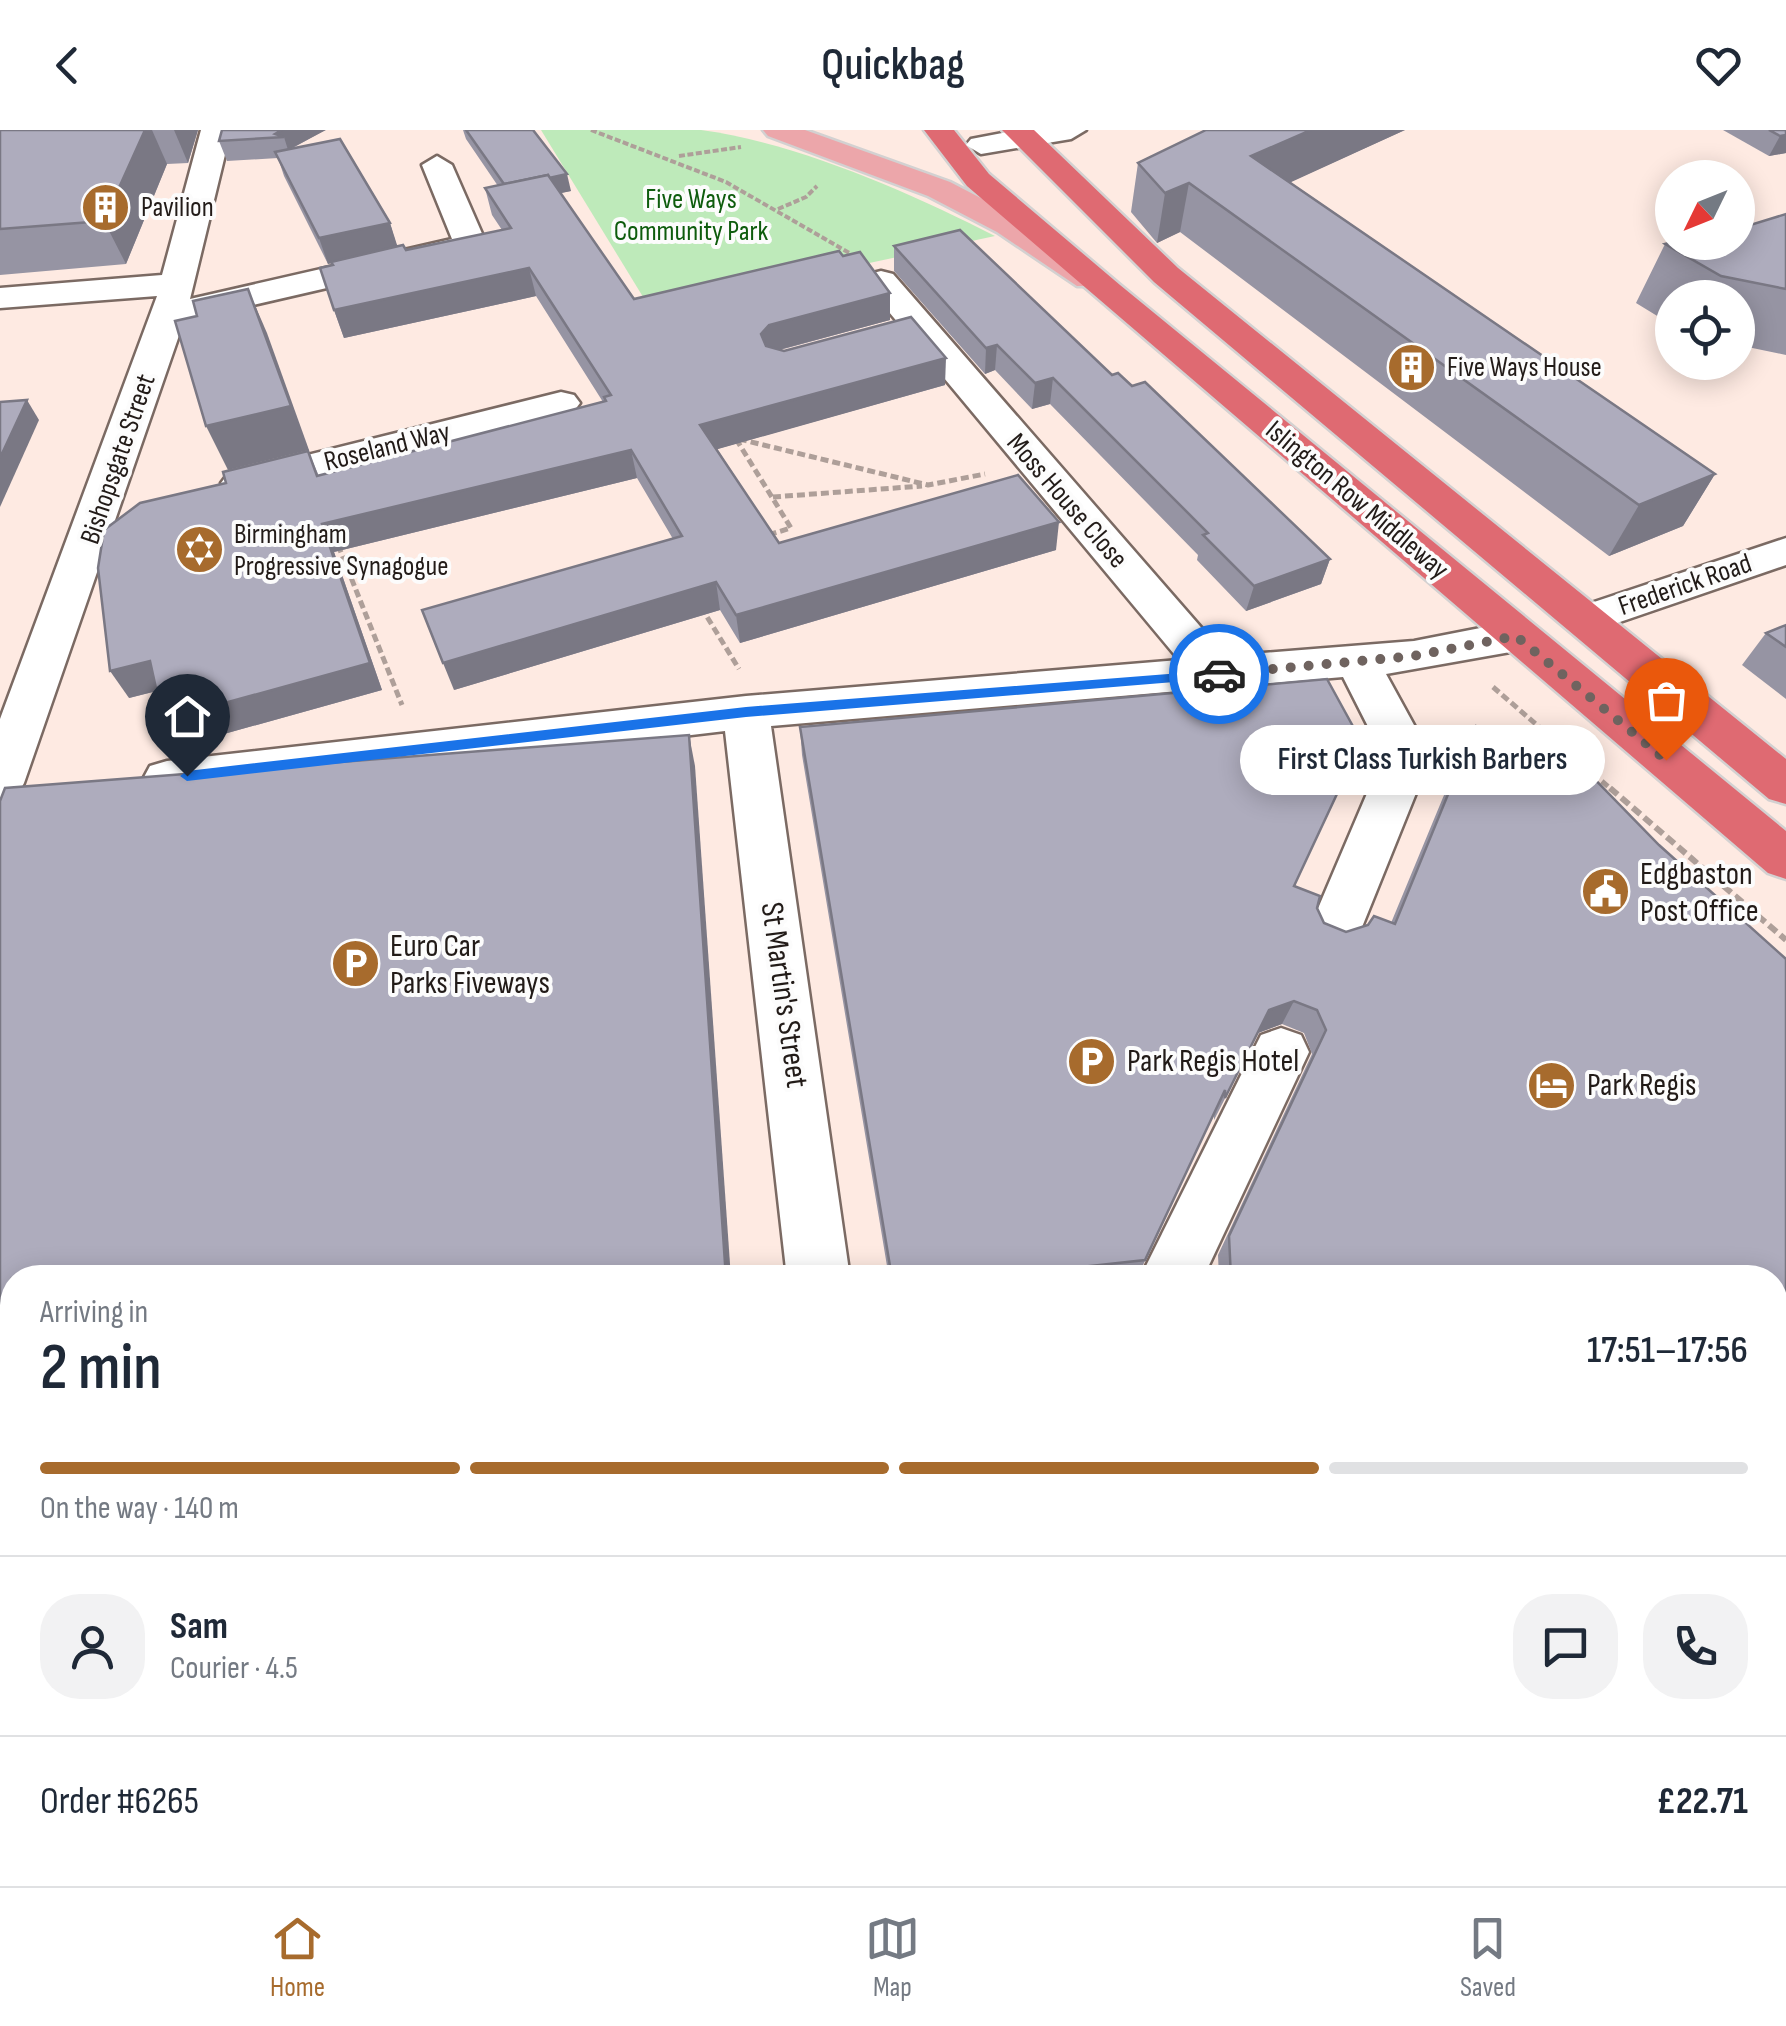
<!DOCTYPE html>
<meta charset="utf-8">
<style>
:root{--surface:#fff;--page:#f2f2f3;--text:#1f2937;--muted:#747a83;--line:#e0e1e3;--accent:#a76b2d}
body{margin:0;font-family:"Sofia Sans Condensed",sans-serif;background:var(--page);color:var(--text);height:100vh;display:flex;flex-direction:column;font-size:38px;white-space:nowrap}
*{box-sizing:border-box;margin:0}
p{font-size:32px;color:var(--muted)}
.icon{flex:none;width:55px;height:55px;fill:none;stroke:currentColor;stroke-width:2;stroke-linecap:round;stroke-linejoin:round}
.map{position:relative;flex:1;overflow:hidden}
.panel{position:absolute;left:0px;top:1135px;width:1788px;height:622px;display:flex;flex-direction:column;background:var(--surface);border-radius:40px 40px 0 0;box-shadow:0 5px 25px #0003}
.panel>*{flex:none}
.needle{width:65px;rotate:227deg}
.buttons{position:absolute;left:1655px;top:30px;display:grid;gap:20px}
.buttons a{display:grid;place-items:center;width:100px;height:100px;border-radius:50%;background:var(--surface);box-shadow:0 5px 25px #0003;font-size:50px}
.pin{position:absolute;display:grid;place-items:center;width:85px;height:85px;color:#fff;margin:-102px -42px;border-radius:50% 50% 50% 0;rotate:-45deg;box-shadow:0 0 10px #0007}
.pin .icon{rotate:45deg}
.courier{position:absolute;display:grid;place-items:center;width:100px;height:100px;margin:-50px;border:8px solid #1a73e8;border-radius:50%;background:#fff;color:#222;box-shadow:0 2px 12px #0007}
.bubble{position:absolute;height:70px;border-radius:35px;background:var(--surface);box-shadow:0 5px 25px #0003;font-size:32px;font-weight:600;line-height:70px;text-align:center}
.overview em{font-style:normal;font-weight:600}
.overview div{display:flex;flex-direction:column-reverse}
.overview{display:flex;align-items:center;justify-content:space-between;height:170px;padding:0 40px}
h1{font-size:65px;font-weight:600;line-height:75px}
.bar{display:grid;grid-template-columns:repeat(4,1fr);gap:15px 10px;align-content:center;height:120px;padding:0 40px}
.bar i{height:12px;border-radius:8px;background:var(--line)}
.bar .selected{background:var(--accent)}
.bar p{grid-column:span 4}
.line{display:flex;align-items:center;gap:25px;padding:0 40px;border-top:2px solid var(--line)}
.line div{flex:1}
.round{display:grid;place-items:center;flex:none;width:105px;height:105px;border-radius:40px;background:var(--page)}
header{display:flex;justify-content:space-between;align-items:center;height:130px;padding:0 40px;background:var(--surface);font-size:45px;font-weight:600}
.dock{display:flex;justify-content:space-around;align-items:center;height:140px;border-top:2px solid var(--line);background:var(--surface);font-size:28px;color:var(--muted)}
.dock a{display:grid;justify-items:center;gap:5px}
.dock .selected{color:var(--accent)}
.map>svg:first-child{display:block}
.green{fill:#beeaba}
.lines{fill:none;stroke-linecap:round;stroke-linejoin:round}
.minor-casing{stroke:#7b6a63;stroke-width:5}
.major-casing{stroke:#d3d1d1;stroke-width:5}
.highway-casing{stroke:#d3d1d1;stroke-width:5}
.path-far3{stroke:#ae9f99;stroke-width:4;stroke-dasharray:6 2.5;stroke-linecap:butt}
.path-far2{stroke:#ae9f99;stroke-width:5;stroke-dasharray:8 4;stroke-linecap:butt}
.path-far1{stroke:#ae9f99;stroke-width:6;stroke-dasharray:10 5;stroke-linecap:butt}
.path{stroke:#ae9f99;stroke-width:8;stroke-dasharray:12 6;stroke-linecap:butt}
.minor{fill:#fff;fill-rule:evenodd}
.major{fill:#eca6aa;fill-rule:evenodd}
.highway{fill:#df6a72;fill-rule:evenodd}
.tram{stroke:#473e3a;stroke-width:4}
.wall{fill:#9694a3}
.shaded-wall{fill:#7a7884}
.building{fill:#aeacbd;stroke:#7a7884;stroke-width:2.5}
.route{fill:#1a73e8}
.done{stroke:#6f635f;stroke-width:10;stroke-dasharray:0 18}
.labels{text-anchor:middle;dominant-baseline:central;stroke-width:8;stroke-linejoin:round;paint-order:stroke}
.far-park-label{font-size:28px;fill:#0e5c0d;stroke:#fcfcfc}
.far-poi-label{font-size:28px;fill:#221b18;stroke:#fcfcfc;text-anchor:start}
.far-street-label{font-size:28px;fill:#221b18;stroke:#fcfcfc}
.poi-label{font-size:32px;fill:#221b18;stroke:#fcfcfc;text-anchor:start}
.street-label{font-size:32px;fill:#221b18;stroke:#fcfcfc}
</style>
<header><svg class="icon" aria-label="back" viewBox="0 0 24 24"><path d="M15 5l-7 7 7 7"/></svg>Quickbag<svg class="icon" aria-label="heart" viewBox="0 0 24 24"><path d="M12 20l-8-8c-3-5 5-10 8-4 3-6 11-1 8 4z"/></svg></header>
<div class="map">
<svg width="1786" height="1756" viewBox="0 0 1786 1756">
<rect width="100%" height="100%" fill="#feeae2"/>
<g class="green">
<path d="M 541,0 C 593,0 650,0 701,0 C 797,13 909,62 995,106 L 651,180 Z"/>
<polygon points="1775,1452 1786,1455 1786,1603 1775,1601"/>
</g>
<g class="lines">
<defs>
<g id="minor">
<polygon points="201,0 231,0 190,169 452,109 422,35 437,26 452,35 487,115 483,122 184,191 24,653 17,666 0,671 0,589 157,166 0,178 0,158 162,145"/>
<polygon points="1018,0 1086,0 1071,9 981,24 966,15 971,9"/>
<polygon points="881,141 893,144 1226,526 1414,511 1516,491 1532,496 1538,506 1532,516 1516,521 1386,544 1431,626 1360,802 1353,817 1334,823 1315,817 1308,802 1383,626 1343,547 771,596 850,1148 787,1148 725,601 167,667 150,662 143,649 150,636 167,631 746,566 1179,530 869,158 864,151 869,144"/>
<polygon points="561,262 574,265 580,273 574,281 241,365 227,361 221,353 227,345"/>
<polygon points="1786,408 1786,435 1585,504 1570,500 1563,490 1570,480"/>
<polygon points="1281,898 1301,905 1309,922 1203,1148 1140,1148 1261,905"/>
<polygon points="12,1509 12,1650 0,1649 0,1511"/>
<polygon points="1775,1640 1786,1642 1786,1720 1775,1718"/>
<polygon points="0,1662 12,1665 12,1745 48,1745 52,1756 0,1756"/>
<polygon points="229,1745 385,1745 389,1756 233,1756"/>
<polygon points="1478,1745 1614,1745 1618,1756 1482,1756"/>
</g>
<polygon id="major" points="763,0 805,0 950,52 1019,88 1106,149 1101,156 1077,156 997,102 928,66 768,6"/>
<g id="highway">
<polygon points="924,0 954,0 989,44 1120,155 1786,701 1786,749 1768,743 967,56"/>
<polygon points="1002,0 1034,0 1178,138 1786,629 1786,674 1769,669 1154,152"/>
</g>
</defs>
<use href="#minor" class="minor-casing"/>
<use href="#major" class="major-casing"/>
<use href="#highway" class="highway-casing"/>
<g class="path-far3">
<polyline points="591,0 726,52 851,124"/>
<polyline points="679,26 741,17"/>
<polyline points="778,79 806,67 817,56"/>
</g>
<g class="path-far2">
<polyline points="736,309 791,398 768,405"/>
<polyline points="739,309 928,355 985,344"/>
<polyline points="773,367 922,356"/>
<polyline points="338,415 402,575"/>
<polyline points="701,477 739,539"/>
<polyline points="1493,557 1612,660"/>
</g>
<polyline class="path-far1" points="1610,658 1786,810"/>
<g class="path">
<polyline points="1775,1315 1786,1311"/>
<polyline points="1775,1452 1786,1455"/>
</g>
<use href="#minor" class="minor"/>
<use href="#major" class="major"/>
<use href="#highway" class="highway"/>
<g class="tram">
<polyline points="0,1606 12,1607"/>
<polyline points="0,1695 12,1697"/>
<polyline points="382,1745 465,1756"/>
<polyline points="1601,1745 1656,1756"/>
</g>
</g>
<g class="wall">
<polygon points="0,0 198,0 188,33 167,34 126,134 0,145"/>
<polygon points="325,0 291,19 390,93 397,117 406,120 502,100 492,85 485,58 498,56 466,9 463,0 533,0 571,61 560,63 634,169 890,190 780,220 945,255 717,319 779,413 1056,420 740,513 720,480 454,560 673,409 637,348 334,422 382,560 181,616 163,590 157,561 129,568 226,353 308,321 319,346 603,272 536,166 344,208 334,180 331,133 328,134 284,46 278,28 227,31 219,11"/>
<polygon points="1405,0 1290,52 1715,344 1683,396 1609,426 1180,102 1157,113 1131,82 1138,33"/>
<polygon points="1723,0 1786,0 1786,23 1769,26"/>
<polygon points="1786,84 1786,225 1738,215 1738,168 1672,168 1672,195 1636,173 1665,114 1744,97"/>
<polygon points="894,116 1132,256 1330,429 1321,454 1246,481 1197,430 1198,425 1050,274 1032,279 995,240 985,244 894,141"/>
<polygon points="1786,495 1786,569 1742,535 1766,503"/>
<polygon points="1476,596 1659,715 1786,829 1786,1207 1775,1209 1775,1148 1219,1148 1218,1125 1312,924 1304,903 1282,894 1258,903 1214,990 1214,982 1137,1148 889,1148 802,625 800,597 1372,631 1359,659 1339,661 1294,756 1317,778 1324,793 1346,802 1391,793 1461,624"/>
<polygon points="695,636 12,1148 12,1387 0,1388 0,671"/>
</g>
<g class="shaded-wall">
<polygon points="145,0 152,0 167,34 126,134 104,91"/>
<polygon points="174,0 198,0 188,33"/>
<polygon points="282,0 326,0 288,20 284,7 275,4"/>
<polygon points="1311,0 1405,0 1241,75 1251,26"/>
<polygon points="1786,5 1786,23 1769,26 1780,6"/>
<polygon points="567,44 571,61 510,74 506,57"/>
<polygon points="1189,53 1180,102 1157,113 1165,63"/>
<polygon points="390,93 398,118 328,134 319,108"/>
<polygon points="529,138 536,166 344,208 334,180"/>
<polygon points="248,159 267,203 309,320 228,340 206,296"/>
<polygon points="890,163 890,190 771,222 764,232 761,204 769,195"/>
<polygon points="997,215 995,240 985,244 986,218"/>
<polygon points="946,228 945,255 704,323 700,295"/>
<polygon points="1053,248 1050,274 1032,279 1035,253"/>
<polygon points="27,270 39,290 0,377 0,328"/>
<polygon points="631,320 637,348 334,422 382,560 181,616 163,590 322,394"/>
<polygon points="1715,344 1683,396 1609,426 1639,375"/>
<polygon points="1059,392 1056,420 740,513 736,485"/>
<polygon points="1330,429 1321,454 1246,481 1254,456"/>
<polygon points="716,452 720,480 454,560 443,533"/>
<polygon points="150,531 168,558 129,568 110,541"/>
<polygon points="689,605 695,636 731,1148 726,1148"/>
<polygon points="1294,871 1282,894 1258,903 1214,990 1269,880"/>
</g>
<g class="building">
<polygon points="0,0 145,0 104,91 0,99"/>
<polygon points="222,0 282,0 275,4 284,7 219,11"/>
<polygon points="466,0 533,0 567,44 549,48 548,45 504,54"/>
<polygon points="1206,0 1311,0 1251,26 1715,344 1639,375 1189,53 1165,63 1138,33"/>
<polygon points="1769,0 1786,0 1786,5 1780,6"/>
<polygon points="340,9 390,93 319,108 275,22"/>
<polygon points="548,45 634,169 839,121 843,126 860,122 890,163 769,195 761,204 766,216 784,221 911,187 946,228 700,295 779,413 1018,345 1059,392 736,485 716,452 443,533 422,480 682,406 631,320 322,394 370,533 163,590 150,531 110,541 98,438 104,400 140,373 226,353 223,342 308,321 317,346 606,271 604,267 611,265 529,138 334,180 320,138 333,135 331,132 403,115 406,120 511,98 485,58"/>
<polygon points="1786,84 1786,159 1721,146 1665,114 1672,112 1738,112 1738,94 1744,97"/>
<polygon points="960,100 1112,245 1118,243 1132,256 1145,252 1330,429 1254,456 1203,405 1208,403 1053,248 1035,253 997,215 986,218 894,116"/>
<polygon points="248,159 291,276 206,296 175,191 197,186 193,171"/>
<polygon points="27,270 0,328 0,272"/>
<polygon points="1786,495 1786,517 1766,503"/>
<polygon points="1327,549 1372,631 1351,634 1294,756 1320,766 1317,778 1324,793 1346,802 1368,795 1374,786 1395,794 1476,596 1575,629 1659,715 1786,829 1786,1196 1775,1198 1775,1148 1231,1148 1229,1106 1326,900 1317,880 1294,871 1269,880 1225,968 1225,960 1145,1130 981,1148 892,1148 800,597"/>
<polygon points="689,605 726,1148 12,1148 12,1371 0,1372 0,671 5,658"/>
</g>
<polygon class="route" points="1219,540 1223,548 746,587 187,651 180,646 187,641 746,577"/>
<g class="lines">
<polyline class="done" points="1219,544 1414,526 1516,506 1666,630"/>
</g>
<defs>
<symbol id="building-disc" viewBox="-11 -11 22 22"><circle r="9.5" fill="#a76b2d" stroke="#fcfcfc"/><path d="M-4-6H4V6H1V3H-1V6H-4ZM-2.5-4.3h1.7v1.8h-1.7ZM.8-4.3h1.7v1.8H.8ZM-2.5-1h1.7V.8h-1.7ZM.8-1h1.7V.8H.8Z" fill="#fff"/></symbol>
<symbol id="synagogue-disc" viewBox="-11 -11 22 22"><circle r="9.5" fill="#a76b2d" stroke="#fcfcfc"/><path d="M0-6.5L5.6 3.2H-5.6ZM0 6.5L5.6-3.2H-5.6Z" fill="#fff"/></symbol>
<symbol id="civic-disc" viewBox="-11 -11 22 22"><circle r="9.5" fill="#a76b2d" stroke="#fcfcfc"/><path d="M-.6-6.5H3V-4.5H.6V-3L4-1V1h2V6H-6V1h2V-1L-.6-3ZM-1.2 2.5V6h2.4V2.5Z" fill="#fff"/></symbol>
<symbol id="parking-disc" viewBox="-11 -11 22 22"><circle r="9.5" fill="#a76b2d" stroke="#fcfcfc"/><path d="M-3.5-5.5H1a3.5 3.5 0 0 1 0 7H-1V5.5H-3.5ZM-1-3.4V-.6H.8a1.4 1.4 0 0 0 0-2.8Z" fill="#fff"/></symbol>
<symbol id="hotel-disc" viewBox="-11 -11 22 22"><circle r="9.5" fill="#a76b2d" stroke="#fcfcfc"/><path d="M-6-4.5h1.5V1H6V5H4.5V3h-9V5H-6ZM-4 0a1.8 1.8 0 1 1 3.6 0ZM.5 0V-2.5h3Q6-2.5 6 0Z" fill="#fff"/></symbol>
</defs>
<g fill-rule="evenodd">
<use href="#building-disc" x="78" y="50" width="55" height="55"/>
<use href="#building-disc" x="1384" y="210" width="55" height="55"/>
<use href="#synagogue-disc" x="172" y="392" width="55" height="55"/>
<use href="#civic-disc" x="1578" y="734" width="55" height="55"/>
<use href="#parking-disc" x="328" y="806" width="55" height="55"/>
<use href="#parking-disc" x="1064" y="904" width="55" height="55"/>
<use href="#hotel-disc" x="1524" y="928" width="55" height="55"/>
</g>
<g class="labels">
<g class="far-park-label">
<text x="691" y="69">Five Ways<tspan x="691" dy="32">Community Park</tspan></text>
</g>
<g class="far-poi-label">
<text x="141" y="77">Pavilion</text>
<text x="1447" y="237">Five Ways House</text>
<text x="234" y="404">Birmingham<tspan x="234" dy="32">Progressive Synagogue</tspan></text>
</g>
<g class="far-street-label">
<text transform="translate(387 317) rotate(-14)">Roseland Way</text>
<text transform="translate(118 329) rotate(-71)">Bishopsgate Street</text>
<text transform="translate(1357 370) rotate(40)">Islington Row Middleway</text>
<text transform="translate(1067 371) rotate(49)">Moss House Close</text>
<text transform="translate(1685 455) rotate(-19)">Frederick Road</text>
</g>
<g class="poi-label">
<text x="1640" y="744">Edgbaston<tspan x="1640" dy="37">Post Office</tspan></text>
<text x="390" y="816">Euro Car<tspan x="390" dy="37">Parks Fiveways</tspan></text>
<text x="1127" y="931">Park Regis Hotel</text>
<text x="1587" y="955">Park Regis</text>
</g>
<g class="street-label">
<text transform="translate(784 865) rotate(82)">St Martin's Street</text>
</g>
</g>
</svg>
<div class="buttons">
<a><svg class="needle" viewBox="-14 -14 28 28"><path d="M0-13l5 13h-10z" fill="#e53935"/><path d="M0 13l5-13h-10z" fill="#747a83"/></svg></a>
<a><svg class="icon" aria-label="locate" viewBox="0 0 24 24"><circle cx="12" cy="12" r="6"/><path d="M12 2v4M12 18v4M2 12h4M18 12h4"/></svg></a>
</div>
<div class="pin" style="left:1666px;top:630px;background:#ea580c"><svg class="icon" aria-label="bag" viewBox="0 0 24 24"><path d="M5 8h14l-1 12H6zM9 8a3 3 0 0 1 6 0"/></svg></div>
<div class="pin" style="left:187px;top:646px;background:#1f2937"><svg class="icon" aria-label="home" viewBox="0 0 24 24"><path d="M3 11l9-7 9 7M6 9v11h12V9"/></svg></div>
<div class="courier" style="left:1219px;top:544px"><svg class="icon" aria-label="car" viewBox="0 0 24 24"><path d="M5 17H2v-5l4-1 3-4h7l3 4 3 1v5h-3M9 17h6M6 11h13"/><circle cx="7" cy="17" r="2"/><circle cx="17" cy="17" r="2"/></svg></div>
<div class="bubble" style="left:1240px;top:595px;width:365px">First Class Turkish Barbers</div>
<section class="panel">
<div class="overview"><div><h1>2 min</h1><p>Arriving in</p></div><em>17:51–17:56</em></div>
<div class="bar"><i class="selected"></i><i class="selected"></i><i class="selected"></i><i></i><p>On the way · 140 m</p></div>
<div class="line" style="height:180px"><a class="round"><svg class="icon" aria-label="person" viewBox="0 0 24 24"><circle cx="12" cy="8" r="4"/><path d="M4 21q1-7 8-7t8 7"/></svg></a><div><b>Sam</b><p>Courier · 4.5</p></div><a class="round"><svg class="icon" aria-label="chat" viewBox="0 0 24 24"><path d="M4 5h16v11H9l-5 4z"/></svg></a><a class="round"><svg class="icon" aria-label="phone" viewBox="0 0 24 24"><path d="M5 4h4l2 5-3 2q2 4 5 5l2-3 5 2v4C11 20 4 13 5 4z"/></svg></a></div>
<div class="line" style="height:130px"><div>Order #6265</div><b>£22.71</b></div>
</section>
</div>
<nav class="dock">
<a class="selected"><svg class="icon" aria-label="home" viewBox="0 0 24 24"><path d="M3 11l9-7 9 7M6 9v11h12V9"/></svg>Home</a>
<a><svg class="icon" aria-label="map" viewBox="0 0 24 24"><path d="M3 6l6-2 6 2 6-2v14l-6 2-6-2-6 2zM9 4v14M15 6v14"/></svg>Map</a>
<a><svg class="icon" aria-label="saved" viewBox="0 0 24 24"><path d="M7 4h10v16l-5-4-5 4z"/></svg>Saved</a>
</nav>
